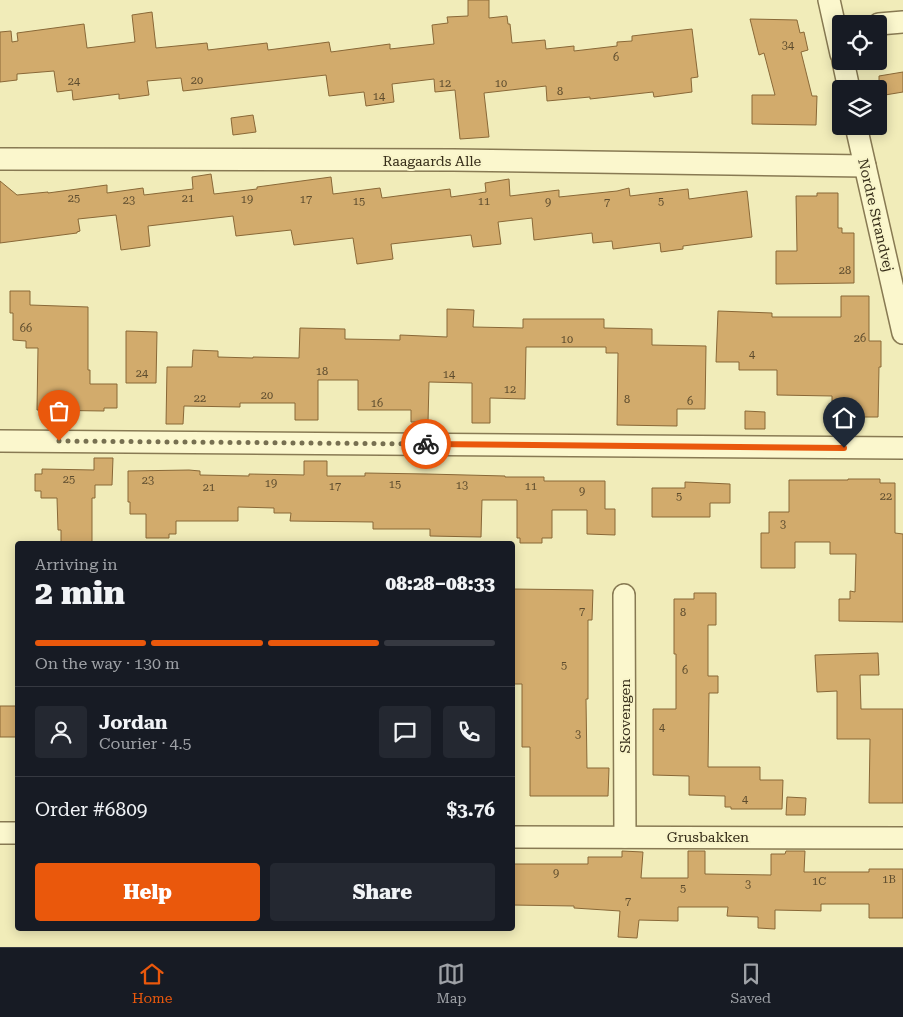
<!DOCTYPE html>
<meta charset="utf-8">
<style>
:root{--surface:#171b24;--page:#242831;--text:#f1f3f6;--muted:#9ea1a6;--line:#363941;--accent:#ea580c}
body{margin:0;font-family:"Roboto Serif",serif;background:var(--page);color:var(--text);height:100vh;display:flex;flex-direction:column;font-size:19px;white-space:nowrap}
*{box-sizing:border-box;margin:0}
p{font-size:16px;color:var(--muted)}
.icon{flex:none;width:28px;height:28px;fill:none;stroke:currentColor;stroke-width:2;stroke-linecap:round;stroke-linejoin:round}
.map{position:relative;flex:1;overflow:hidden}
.details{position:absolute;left:15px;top:541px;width:500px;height:390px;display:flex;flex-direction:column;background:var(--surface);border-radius:5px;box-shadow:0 2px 12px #0003}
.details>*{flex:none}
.fabs{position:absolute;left:832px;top:15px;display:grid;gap:10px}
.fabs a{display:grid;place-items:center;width:55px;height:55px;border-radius:5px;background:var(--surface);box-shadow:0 2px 12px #0003;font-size:25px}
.pin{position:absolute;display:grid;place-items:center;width:42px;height:42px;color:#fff;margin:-51px -21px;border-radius:50% 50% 50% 0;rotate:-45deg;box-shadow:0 0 5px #0007}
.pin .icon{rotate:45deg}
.courier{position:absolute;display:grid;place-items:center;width:50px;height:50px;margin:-25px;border:4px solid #ea580c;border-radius:50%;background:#fff;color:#222;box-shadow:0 1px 6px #0007}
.overview em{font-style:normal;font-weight:800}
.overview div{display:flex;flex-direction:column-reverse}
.overview{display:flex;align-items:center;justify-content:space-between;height:85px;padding:0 20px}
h1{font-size:32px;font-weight:800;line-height:38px}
.bar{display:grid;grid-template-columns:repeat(4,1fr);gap:8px 5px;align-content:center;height:60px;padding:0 20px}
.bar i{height:6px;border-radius:4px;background:var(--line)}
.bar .active{background:var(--accent)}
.bar p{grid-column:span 4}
.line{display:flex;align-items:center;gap:12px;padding:0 20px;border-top:1px solid var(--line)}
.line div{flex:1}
.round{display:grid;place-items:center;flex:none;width:52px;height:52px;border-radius:5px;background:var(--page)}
.primary-button{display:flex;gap:10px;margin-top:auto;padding:10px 20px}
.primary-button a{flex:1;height:58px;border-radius:5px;background:var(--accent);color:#fff;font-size:20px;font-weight:800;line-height:58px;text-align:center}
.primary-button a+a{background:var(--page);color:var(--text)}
.menu{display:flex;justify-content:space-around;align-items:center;height:70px;border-top:1px solid var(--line);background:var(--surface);font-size:14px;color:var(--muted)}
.menu a{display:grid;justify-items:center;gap:2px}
.menu .active{color:var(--accent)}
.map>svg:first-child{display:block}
.building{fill:#d2ab6c;stroke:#896837}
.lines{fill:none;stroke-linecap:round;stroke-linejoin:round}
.minor-casing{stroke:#887a53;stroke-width:24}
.minor{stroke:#fbf7cd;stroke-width:21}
.done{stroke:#777051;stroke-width:5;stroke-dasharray:0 9}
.route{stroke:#ea580c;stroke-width:6}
.labels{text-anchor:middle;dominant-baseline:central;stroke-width:4;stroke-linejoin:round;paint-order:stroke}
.number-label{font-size:11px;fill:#5d4c2e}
.street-label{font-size:14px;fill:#362d19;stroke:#f8f4c9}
</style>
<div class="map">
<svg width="903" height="947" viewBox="0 0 903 947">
<rect width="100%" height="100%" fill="#f1ecb9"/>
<g class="building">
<polygon points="468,0 489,0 489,18 507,16 508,24 510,24 512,43 545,40 546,49 574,46 574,51 617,46 617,42 632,41 632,36 692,29 698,77 691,78 692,92 654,97 653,92 590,99 590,97 547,101 546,86 484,93 489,137 460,139 455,90 435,92 434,79 392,84 394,102 366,106 364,92 329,96 326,75 183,91 181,78 147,81 149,95 119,99 119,94 73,100 72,90 57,92 54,71 17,74 17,80 0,82 0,32 11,31 12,42 18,41 17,33 84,24 87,48 135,42 132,15 152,12 156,48 207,43 208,50 267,43 268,50 329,42 331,52 390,44 390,49 434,44 432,25 448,23 447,17 468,16"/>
<polygon points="750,19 797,20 800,33 804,32 808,50 801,52 812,96 817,96 816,125 752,124 752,95 775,95 764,53 759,55"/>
<polygon points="903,72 903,92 879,96 879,76"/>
<polygon points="253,115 256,132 233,135 231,118"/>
<polygon points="211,174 214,194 257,189 257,187 331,177 333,194 380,188 382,198 450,189 451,197 486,192 485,183 509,179 510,196 559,190 559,197 617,191 629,188 630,196 688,189 689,199 747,191 752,237 683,246 683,249 661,252 660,243 613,249 612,241 593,243 592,233 534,240 532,218 498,222 501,244 473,247 471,235 391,244 393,259 357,264 353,238 294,245 291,230 236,236 233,216 148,226 150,246 121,250 116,215 78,219 80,231 77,232 77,233 0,243 0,181 17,195 48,192 48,193 107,185 107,193 143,188 144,195 193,189 192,177"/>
<polygon points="817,193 838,193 838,228 842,228 842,233 854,233 854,283 776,284 776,251 797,251 796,196 817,196"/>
<polygon points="10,291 30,291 30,305 88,307 88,370 90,370 90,384 117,384 117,408 104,408 104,411 37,410 38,348 26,348 26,341 13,340 13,313 10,313"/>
<polygon points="841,296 869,296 869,341 881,341 881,367 879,367 878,417 832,417 832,396 777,395 777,370 739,370 739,362 716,362 718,311 772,313 772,317 841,317"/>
<polygon points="447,309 474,310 473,327 523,328 523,319 604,319 604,328 652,329 652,345 706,346 705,409 677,409 677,426 617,425 618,353 606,353 606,347 526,347 525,399 490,398 490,423 472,423 472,383 429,382 428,422 411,422 411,410 358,410 358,380 318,380 318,420 295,420 295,403 240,403 240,407 184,406 183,424 166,424 167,367 192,367 193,350 218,351 218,357 253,358 253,357 299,358 300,328 345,329 345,339 400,340 400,335 447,337"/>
<polygon points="126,331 157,332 156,383 126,383"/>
<polygon points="745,411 765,412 765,429 745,429"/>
<polygon points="94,458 113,458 112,485 95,485 95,498 92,498 92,544 61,544 61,530 58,530 57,498 41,498 41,491 35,491 35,474 42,474 42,469 94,470"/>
<polygon points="304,461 327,461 327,476 365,476 365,473 427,474 505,476 505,477 544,477 544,481 605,481 605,509 615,509 615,535 587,534 587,510 552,510 552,538 542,538 542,543 520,543 520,538 517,538 517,500 482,500 481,537 430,536 430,529 373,529 373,522 290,521 291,513 274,513 274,508 238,507 238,521 176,521 176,534 169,534 169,538 146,538 146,514 130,514 130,502 128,502 128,471 189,470 200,471 200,475 249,476 249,474 304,475"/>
<polygon points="848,479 880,479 880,483 895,483 895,533 903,534 903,622 839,621 839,599 850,599 850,591 855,592 856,554 830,554 830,542 795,542 795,568 761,568 761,533 769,533 769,512 789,512 789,480 848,480"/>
<polygon points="685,482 730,484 730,503 710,503 710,517 652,517 652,488 685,488"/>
<polygon points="512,589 593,590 592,620 588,620 588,699 586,699 587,768 609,768 608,796 530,796 530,747 522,747 522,684 512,684"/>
<polygon points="694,593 716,593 716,625 708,625 708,676 718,676 718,693 709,693 708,767 760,767 760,780 783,780 782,809 731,809 731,807 725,807 725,796 689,795 689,776 653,775 653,709 676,709 676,654 674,654 674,599 694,599"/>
<polygon points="878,653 879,675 860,675 861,709 903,709 903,803 869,803 870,739 837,739 837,691 817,692 815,655"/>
<rect x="0" y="706" width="18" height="31"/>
<polygon points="787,797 806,798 805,815 786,815"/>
<polygon points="622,851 643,852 641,878 688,878 688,851 705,851 705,874 771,875 771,854 785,854 786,851 805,851 804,872 869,872 869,869 903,869 903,918 869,918 869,904 821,904 821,911 775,910 775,929 758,928 758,917 727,916 728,907 678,907 678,921 639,920 637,938 618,937 620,911 574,908 574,906 512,905 512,864 588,864 588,857 622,857"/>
</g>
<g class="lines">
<defs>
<g id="minor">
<polyline points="829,0 841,54"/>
<polyline points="879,24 903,22"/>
<polyline points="843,61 849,89"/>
<polyline points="856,126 903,333"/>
<polyline points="0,159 453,160 865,166"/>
<polyline points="0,441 903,448"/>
<polyline points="624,595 625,837"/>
<polyline points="0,833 18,833"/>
<polyline points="512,837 903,838"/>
</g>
</defs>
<use href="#minor" class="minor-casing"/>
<use href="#minor" class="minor"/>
</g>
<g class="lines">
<polyline class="done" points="59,441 426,444"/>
<polyline class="route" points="426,444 844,448"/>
</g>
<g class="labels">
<g class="number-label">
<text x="788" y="45">34</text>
<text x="616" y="57">6</text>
<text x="197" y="80">20</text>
<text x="74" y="81">24</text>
<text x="445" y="83">12</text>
<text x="501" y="83">10</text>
<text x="560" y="91">8</text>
<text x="379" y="96">14</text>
<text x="74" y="198">25</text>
<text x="188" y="198">21</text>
<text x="247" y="199">19</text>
<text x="306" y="199">17</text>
<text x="129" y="200">23</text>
<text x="359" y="201">15</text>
<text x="484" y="201">11</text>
<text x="661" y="201">5</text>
<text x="548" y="202">9</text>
<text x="607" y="202">7</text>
<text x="845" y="270">28</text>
<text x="26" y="328">66</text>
<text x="860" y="338">26</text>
<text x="567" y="339">10</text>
<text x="752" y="354">4</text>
<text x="322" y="371">18</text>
<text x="142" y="373">24</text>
<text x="449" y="374">14</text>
<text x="510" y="389">12</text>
<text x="267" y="395">20</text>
<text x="200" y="398">22</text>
<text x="627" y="399">8</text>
<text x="690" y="401">6</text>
<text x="377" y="403">16</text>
<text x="69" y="479">25</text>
<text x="148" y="480">23</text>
<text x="271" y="483">19</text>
<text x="395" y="484">15</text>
<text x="462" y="485">13</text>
<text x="335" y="486">17</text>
<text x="531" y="486">11</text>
<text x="209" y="487">21</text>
<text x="582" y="491">9</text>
<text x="679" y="496">5</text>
<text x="886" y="496">22</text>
<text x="783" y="524">3</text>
<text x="582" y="611">7</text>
<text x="683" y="612">8</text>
<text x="564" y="665">5</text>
<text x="685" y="670">6</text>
<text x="662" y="727">4</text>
<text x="578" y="734">3</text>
<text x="745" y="799">4</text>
<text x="556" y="873">9</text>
<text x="889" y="879">1B</text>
<text x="819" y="881">1C</text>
<text x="748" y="884">3</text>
<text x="683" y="888">5</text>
<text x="628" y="901">7</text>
</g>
<g class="street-label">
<text x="432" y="161">Raagaards Alle</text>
<text transform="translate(876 215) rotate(77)">Nordre Strandvej</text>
<text transform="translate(625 716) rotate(-90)">Skovengen</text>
<text x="708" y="837">Grusbakken</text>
</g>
</g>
</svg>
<div class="fabs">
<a><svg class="icon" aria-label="locate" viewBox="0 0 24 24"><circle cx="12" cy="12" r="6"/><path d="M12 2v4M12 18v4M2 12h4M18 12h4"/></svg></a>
<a><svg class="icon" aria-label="layers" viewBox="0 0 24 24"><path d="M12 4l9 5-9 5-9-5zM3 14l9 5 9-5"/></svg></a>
</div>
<div class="pin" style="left:59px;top:441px;background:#ea580c"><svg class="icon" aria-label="bag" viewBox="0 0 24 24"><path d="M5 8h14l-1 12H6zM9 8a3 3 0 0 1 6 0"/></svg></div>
<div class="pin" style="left:844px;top:448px;background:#1f2937"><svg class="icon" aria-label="home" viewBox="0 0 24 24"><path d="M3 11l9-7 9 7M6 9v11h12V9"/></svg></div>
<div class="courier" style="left:426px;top:444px"><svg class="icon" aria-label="bike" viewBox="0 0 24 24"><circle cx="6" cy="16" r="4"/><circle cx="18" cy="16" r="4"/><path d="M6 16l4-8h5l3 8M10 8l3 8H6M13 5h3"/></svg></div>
<section class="details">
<div class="overview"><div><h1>2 min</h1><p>Arriving in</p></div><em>08:28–08:33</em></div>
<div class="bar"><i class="active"></i><i class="active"></i><i class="active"></i><i></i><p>On the way · 130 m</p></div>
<div class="line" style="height:90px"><a class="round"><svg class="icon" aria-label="person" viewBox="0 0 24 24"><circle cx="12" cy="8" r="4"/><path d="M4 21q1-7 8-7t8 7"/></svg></a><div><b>Jordan</b><p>Courier · 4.5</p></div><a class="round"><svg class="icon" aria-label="chat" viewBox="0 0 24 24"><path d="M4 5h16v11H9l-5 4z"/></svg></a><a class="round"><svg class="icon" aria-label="phone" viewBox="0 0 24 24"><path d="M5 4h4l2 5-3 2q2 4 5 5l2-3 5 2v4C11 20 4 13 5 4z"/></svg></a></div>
<div class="line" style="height:65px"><div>Order #6809</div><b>$3.76</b></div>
<div class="primary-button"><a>Help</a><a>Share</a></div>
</section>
</div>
<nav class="menu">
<a class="active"><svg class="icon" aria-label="home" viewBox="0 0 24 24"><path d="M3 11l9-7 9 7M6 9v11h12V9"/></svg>Home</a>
<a><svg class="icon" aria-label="map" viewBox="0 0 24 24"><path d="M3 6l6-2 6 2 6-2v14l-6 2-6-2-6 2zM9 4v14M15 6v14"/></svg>Map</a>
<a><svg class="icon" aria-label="saved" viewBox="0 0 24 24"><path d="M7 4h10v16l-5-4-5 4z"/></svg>Saved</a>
</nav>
